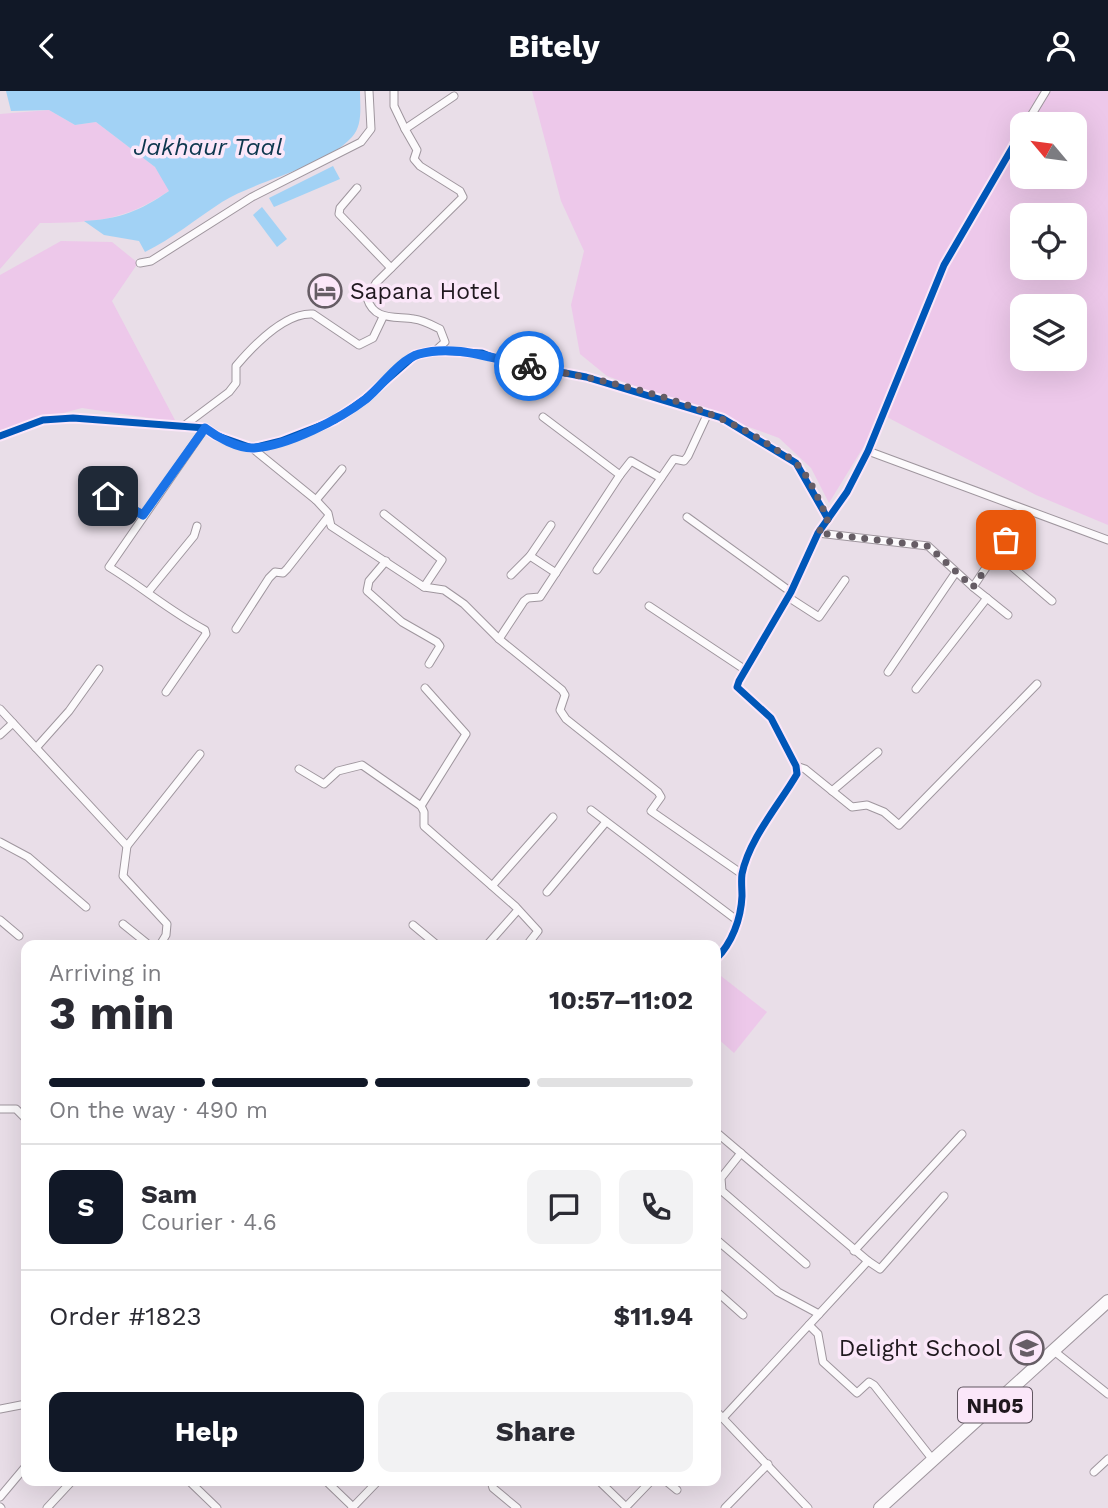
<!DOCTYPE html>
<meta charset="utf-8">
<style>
:root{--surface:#fff;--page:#f2f2f3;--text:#2b2b33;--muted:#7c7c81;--line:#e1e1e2;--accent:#111827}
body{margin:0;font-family:"Work Sans",sans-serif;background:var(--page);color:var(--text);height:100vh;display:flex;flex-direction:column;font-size:26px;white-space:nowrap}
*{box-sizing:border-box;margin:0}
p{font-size:23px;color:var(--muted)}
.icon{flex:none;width:38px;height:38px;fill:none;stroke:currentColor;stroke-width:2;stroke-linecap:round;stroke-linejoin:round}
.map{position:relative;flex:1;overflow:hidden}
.panel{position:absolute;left:21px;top:849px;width:700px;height:546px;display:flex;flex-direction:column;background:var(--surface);border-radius:14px;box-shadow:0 7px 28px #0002}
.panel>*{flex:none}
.needle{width:46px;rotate:299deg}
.controls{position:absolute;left:1010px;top:21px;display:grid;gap:14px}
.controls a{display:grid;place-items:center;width:77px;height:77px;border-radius:14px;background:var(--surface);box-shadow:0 7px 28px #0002;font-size:35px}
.pin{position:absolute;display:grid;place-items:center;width:60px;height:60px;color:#fff;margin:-30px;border-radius:14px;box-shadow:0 4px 10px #0006}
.courier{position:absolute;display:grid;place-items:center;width:70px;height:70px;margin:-35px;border:5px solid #1a73e8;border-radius:50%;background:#fff;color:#222;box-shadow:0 2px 9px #0007}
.headline em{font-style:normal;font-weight:700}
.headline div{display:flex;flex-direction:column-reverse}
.headline{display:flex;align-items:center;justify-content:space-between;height:119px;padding:0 28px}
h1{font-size:46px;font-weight:700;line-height:52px}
.bar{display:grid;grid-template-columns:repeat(4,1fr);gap:10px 7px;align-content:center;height:84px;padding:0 28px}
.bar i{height:9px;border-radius:5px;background:var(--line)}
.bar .on{background:var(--accent)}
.bar p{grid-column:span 4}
.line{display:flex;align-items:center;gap:18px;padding:0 28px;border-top:2px solid var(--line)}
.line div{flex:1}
.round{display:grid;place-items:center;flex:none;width:74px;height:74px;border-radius:14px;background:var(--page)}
.button{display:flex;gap:14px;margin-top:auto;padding:14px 28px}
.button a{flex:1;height:80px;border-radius:14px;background:var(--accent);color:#fff;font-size:28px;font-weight:700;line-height:80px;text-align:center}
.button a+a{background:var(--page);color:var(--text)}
header{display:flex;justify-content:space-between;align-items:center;height:91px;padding:0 28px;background:var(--accent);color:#fff;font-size:32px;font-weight:700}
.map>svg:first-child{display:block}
.green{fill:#edc8ea;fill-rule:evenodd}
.water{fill:#a2d2f5}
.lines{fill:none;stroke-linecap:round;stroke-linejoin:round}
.street-casing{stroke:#9f969e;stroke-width:9}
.primary-casing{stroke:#9f969e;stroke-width:14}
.street{stroke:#fcfafc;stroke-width:7}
.primary{stroke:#fcfafc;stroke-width:12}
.cycleway-casing{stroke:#fbe7f9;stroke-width:11}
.cycleway{stroke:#0057b8;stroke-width:7}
.done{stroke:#665d65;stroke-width:7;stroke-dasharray:0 12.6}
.route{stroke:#1a73e8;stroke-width:9}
.labels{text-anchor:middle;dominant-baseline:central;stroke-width:7;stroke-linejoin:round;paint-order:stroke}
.shield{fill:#fbe7f9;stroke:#615660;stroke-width:2}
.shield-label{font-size:21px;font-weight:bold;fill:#1f181e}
.poi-label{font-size:23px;fill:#1f181e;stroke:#fbe7f9;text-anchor:start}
.water-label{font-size:24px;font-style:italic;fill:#0d374e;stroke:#fbe7f9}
</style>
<header><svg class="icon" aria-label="back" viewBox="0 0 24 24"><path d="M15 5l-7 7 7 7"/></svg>Bitely<svg class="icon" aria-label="person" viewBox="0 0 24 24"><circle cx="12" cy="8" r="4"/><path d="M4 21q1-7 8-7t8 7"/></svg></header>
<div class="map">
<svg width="1108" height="1417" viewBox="0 0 1108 1417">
<rect width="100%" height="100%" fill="#e9dee8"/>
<g class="green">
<path d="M 532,0 L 1108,0 L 1108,434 L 1036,404 L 883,324 L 829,412 L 811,377 L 779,347 L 607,285 L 580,263 L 571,214 L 584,160 L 561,110 ZM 1022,33 L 1074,33 L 1074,86 L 1022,86 ZM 1022,124 L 1074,124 L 1074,177 L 1022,177 ZM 1022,215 L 1074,215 L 1074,268 L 1022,268 Z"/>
<path d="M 49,19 L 75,34 L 96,31 L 155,76 L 170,99 C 126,130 92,132 40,132 L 0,178 L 0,23 Z"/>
<polygon points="61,150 112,151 138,172 112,210 176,331 82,317 0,339 0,184"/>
<polygon points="716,881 767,921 734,962 716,946"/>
</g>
<g class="water">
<path d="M 6,0 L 360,0 C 360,16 363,34 352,46 C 325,76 257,89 222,111 C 196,128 173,147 145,161 L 139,150 L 104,144 L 84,130 C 120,128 140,120 169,100 L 155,76 L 96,31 L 75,34 L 49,19 L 11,20 Z"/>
<polygon points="333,75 340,88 274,116 269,107"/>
<polygon points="262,116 287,148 277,156 253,124"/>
</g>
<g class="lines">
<defs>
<g id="street">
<polyline points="394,0 394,15 405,38"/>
<polyline points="1026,33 1046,0"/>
<polyline points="357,97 340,117 339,123 391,177"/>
<polyline points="140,172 151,170 252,106 361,51 371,38 369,0"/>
<path d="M 435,260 L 445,251 L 440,238 C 432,234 423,229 414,228 C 394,225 374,230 367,207 L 376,192 L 463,106 L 460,100 L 420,75 L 414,68 L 417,59 L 405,38 L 454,5"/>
<polyline points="543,326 620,384 631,370 661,387 674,368 684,370 688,365 708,322"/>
<path d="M 185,334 L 229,301 L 236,292 L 236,275 C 253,255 285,221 313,223 L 359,254 L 373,247 L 383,226"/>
<polyline points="0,345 43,329 73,327 205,337 215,344 252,357 281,350 335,329 366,307 415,264 434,260 482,262 502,270 586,286 722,327 796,372 828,428"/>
<polyline points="252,357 316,409 328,422 331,435 424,496 444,499 464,513 499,548 562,599 565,604 560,619 566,628 658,701 661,706 651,720 742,783"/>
<polyline points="868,360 1108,449"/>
<polyline points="316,409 342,378"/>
<polyline points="384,423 442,469 424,496"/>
<polyline points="96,425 108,405 143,424"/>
<polyline points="687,426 791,501"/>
<polyline points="818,442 928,455 973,496"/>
<polyline points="995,461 1052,510"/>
<polyline points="530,465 556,482"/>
<polyline points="386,470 369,490 367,500 402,531 437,551 440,555 429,573"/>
<polyline points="597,479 661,387"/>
<polyline points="511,484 530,465 551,434"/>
<polyline points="149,500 194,445 197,435"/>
<polyline points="788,506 819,526 845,489"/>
<polyline points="649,515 744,578"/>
<polyline points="1008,524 973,496 1024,420"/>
<polyline points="236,538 269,487 275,481 283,482 287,478 328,426"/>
<polyline points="499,548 524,510 528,507 540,506 620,384"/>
<polyline points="888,581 956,481"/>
<polyline points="916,598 987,507"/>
<path d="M 166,601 L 206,543 L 205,539 C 171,521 142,496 109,476 L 205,337"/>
<polyline points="0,618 127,755 123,785 167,833 166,844 160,854"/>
<polyline points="0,644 13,632"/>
<polyline points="36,657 69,620 99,578"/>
<polyline points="796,675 805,678 852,716 867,714 884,721 899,734 1037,593"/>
<polyline points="299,678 324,693 338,680 362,674 421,715 424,721 424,735 516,816 538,840 527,854"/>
<polyline points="832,700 878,661"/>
<polyline points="421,715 466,643 425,597"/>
<polyline points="591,719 738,830"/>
<polyline points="0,751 28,766 86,816"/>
<polyline points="127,755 200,663"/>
<polyline points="492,795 553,726"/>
<polyline points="547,801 606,731"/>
<polyline points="0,829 19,845"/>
<polyline points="123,833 149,854"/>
<polyline points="413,834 437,854"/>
<polyline points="487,854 517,820"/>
<path d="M 716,868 C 732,852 741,828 742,805 C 742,798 741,790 742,783 C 749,748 779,714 797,683 L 796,675 L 771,627 L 737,596 L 739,590 L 791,501 L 818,442 L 847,401 L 868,360 L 944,174 L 1022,40"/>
<polyline points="0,1018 16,1018 26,1028"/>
<polyline points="716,1041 868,1170 723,1327"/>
<polyline points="741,1062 721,1087 722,1100 806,1173"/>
<polyline points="718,1150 778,1201 819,1223"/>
<polyline points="854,1160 962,1043"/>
<polyline points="868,1170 880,1178 944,1105"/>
<polyline points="716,1200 743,1224"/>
<polyline points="809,1234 818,1243 823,1271 857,1302 869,1291 874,1294 933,1369"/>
<polyline points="1054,1260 1108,1303"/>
<polyline points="0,1318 26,1313"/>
<polyline points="716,1320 808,1417"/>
<polyline points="1094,1381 1108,1368"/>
<polyline points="189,1390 217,1417"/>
<polyline points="326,1390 353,1416"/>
<polyline points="491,1390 493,1397 517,1417"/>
<polyline points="599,1390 626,1416 651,1390"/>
<polyline points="666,1390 677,1399"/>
<polyline points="0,1406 26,1375"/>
<polyline points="0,1416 1,1417"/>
<polyline points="47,1417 72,1390"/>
<polyline points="352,1417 378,1390"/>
<polyline points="725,1417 768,1373"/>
</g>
<polyline id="primary" points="880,1417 1108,1210"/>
</defs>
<use href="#street" class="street-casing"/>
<use href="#primary" class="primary-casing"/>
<use href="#street" class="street"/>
<use href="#primary" class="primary"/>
<defs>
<g id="cycleway">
<polyline points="0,345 43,329 73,327 205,337 215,344 252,357 281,350 335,329 366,307 415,264 434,260 482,262 502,270 586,286 722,327 796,372 828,428"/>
<path d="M 716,868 C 732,852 741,828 742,805 C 742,798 741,790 742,783 C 749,748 779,714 797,683 L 796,675 L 771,627 L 737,596 L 739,590 L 791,501 L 818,442 L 847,401 L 868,360 L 944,174 L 1022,40"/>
</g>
</defs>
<use href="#cycleway" class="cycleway-casing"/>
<use href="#cycleway" class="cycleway"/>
</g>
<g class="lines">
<path class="done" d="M 529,275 C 613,291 704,309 775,358 C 782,362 791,367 797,373 C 811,388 819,410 828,428 L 818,442 L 928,455 L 973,496 L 1006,449"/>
<path class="route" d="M 108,405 L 143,424 L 205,337 C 217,346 238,358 254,357 C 288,355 340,328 366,308 C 382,295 399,269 419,263 C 456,253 492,268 529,275"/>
</g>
<defs>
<symbol id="hotel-ring" viewBox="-11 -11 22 22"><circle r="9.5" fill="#fbe7f9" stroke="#665d65" stroke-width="1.5"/><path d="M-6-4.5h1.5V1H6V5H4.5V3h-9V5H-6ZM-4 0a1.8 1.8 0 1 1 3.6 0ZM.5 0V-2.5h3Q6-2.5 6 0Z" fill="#665d65"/></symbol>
<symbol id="school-ring" viewBox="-11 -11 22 22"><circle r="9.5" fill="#fbe7f9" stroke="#665d65" stroke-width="1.5"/><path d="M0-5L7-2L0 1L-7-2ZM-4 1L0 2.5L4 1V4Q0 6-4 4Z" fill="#665d65"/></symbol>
</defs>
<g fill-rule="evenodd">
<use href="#hotel-ring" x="306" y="181" width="38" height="38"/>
<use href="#school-ring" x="1008" y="1238" width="38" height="38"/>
</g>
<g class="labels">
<rect class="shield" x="958" y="1296.5" width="74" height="35" rx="5"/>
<g class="shield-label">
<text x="995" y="1314">NH05</text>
</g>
<g class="poi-label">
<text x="350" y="200">Sapana Hotel</text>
<text x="1002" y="1257" text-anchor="end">Delight School</text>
</g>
<g class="water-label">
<text x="208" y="56">Jakhaur Taal</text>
</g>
</g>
</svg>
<div class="controls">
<a><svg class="needle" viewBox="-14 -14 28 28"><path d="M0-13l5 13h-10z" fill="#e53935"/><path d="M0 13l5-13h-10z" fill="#7c7c81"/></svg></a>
<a><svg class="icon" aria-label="locate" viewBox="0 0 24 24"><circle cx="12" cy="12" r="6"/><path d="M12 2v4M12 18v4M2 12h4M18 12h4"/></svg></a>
<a><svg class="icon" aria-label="layers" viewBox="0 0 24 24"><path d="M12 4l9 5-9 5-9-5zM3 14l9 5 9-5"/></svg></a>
</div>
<div class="pin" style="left:1006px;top:449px;background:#ea580c"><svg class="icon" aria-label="bag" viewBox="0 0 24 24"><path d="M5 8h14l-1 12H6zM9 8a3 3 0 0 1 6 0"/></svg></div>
<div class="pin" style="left:108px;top:405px;background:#1f2937"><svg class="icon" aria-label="home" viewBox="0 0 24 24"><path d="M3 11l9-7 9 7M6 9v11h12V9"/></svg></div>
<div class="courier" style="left:529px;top:275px"><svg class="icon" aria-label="bike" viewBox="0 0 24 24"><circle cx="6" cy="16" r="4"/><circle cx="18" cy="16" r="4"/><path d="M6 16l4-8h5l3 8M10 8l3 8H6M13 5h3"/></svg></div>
<section class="panel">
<div class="headline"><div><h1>3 min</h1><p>Arriving in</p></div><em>10:57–11:02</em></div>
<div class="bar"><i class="on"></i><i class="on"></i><i class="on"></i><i></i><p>On the way · 490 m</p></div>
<div class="line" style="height:126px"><b class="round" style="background:var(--accent);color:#fff">S</b><div><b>Sam</b><p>Courier · 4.6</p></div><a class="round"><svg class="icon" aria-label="chat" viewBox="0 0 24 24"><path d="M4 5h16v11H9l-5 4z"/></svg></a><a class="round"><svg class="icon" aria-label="phone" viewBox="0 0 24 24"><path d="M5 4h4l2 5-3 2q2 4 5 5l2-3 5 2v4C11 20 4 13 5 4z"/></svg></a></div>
<div class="line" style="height:91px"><div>Order #1823</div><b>$11.94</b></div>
<div class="button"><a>Help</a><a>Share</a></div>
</section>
</div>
